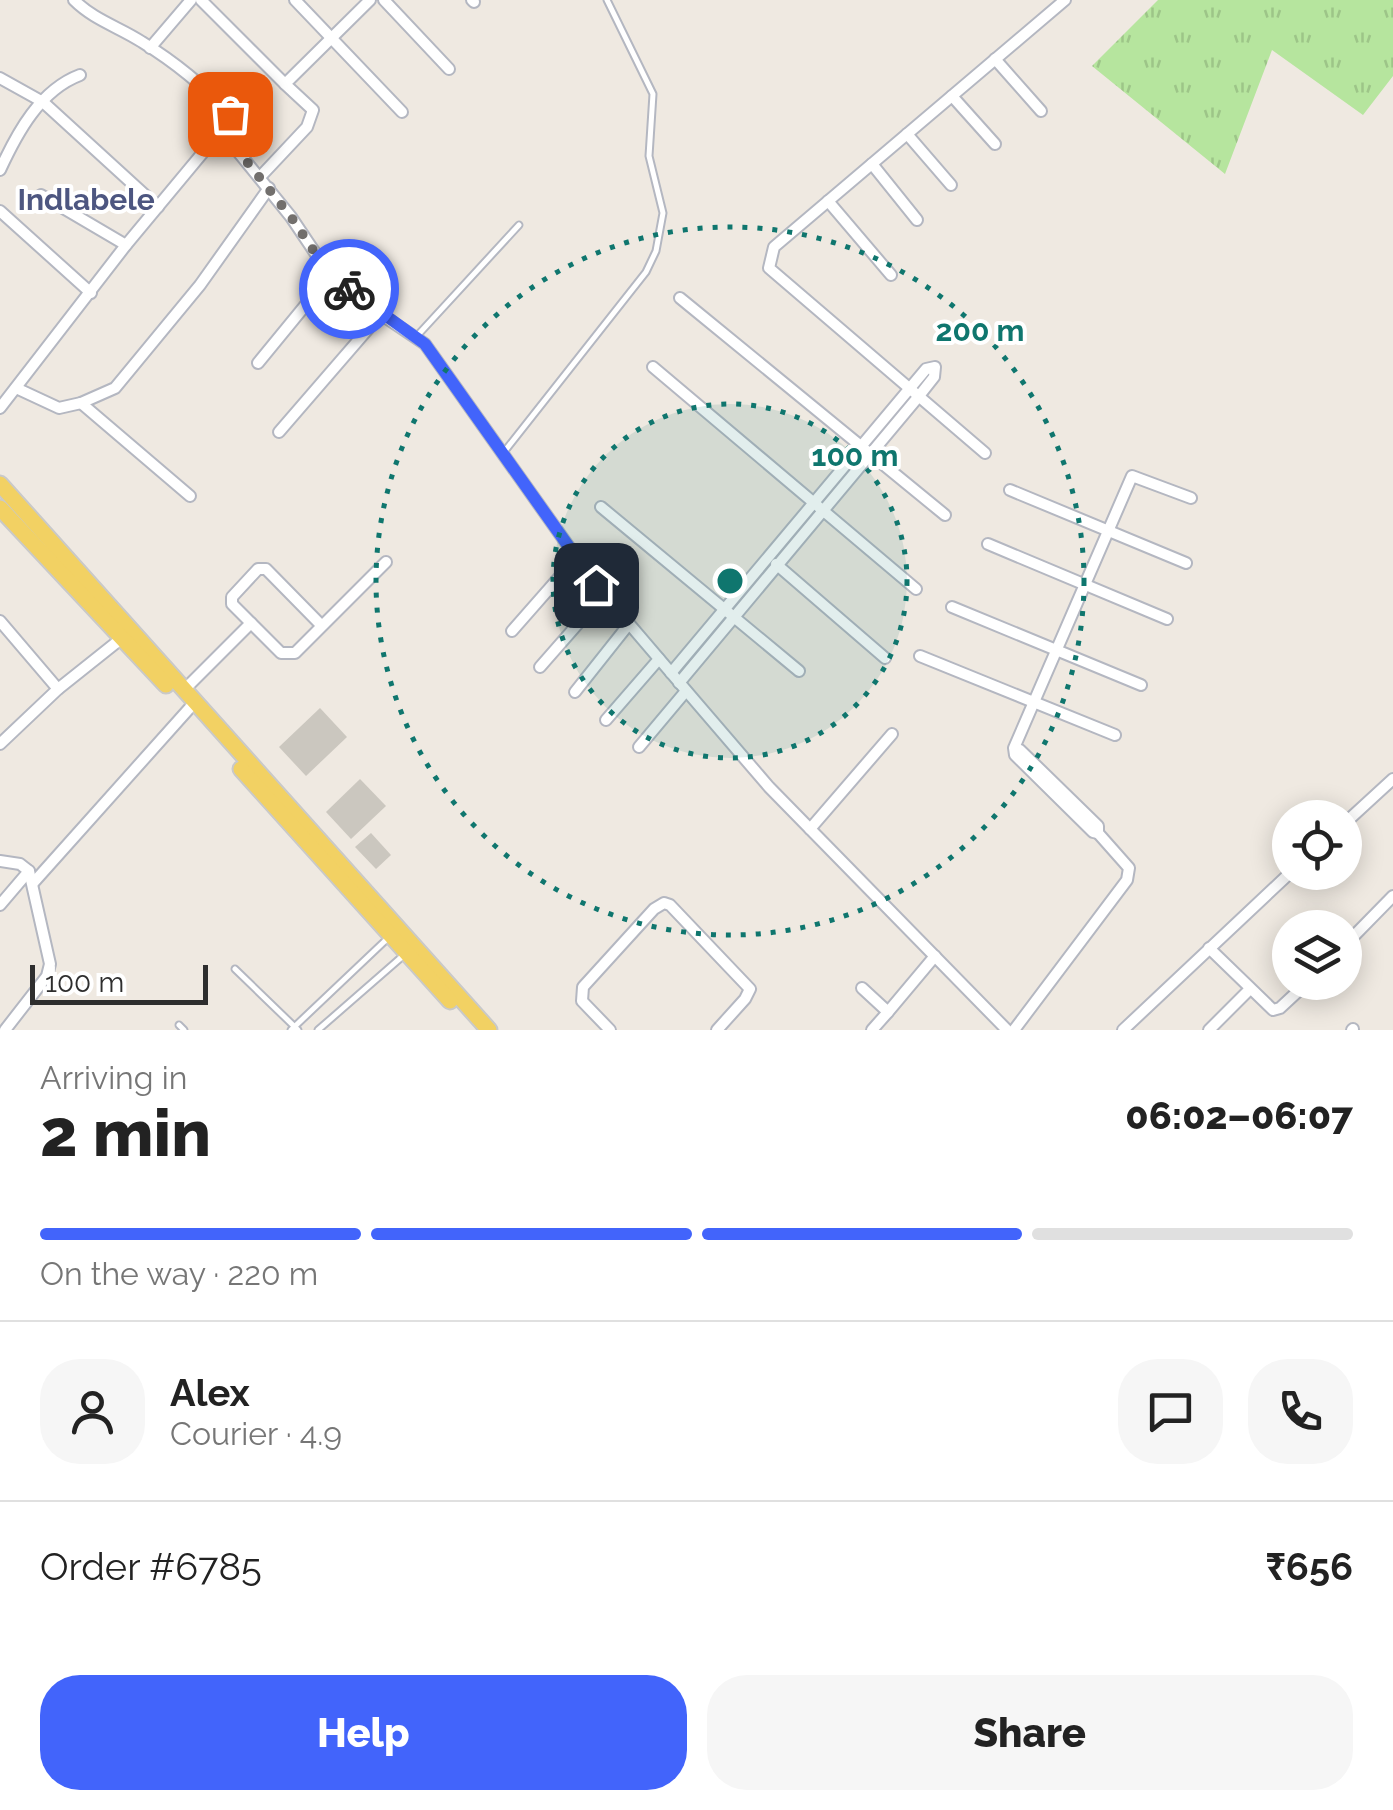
<!DOCTYPE html>
<meta charset="utf-8">
<style>
:root{--surface:#fff;--page:#f6f6f6;--text:#222;--muted:#767676;--line:#e0e0e0;--accent:#4264fb}
body{margin:0;font-family:Raleway,sans-serif;background:var(--page);color:var(--text);height:100vh;display:flex;flex-direction:column;font-size:38px;white-space:nowrap}
*{box-sizing:border-box;margin:0}
p{font-size:32px;color:var(--muted)}
.icon{flex:none;width:55px;height:55px;fill:none;stroke:currentColor;stroke-width:2;stroke-linecap:round;stroke-linejoin:round}
.map{position:relative;height:1030px;overflow:hidden}
.details{display:flex;flex-direction:column;background:var(--surface);flex:1}
.details>*{flex:none}
.controls{position:absolute;left:1272px;top:800px;display:grid;gap:20px}
.controls a{display:grid;place-items:center;width:90px;height:90px;border-radius:50%;background:var(--surface);box-shadow:0 5px 25px #0003;font-size:50px}
.scale{position:absolute;left:30px;bottom:25px;width:178px;box-sizing:border-box;padding-left:10px;border:5px solid #2e2e2e;border-top:0;font-size:28px;line-height:35px;white-space:nowrap;color:#2e2e2e;-webkit-text-stroke:8px #fff;paint-order:stroke}
.pin{position:absolute;display:grid;place-items:center;width:85px;height:85px;color:#fff;margin:-42px;border-radius:20px;box-shadow:0 5px 15px #0006}
.courier{position:absolute;display:grid;place-items:center;width:100px;height:100px;margin:-50px;border:8px solid #4264fb;border-radius:50%;background:#fff;color:#222;box-shadow:0 2px 12px #0007}
.summary em{font-style:normal;font-weight:800}
.summary div{display:flex;flex-direction:column-reverse}
.summary{display:flex;align-items:center;justify-content:space-between;height:170px;padding:0 40px}
h1{font-size:65px;font-weight:800;line-height:75px}
.bar{display:grid;grid-template-columns:repeat(4,1fr);gap:15px 10px;align-content:center;height:120px;padding:0 40px}
.bar i{height:12px;border-radius:8px;background:var(--line)}
.bar .current{background:var(--accent)}
.bar p{grid-column:span 4}
.line{display:flex;align-items:center;gap:25px;padding:0 40px;border-top:2px solid var(--line)}
.line div{flex:1}
.round{display:grid;place-items:center;flex:none;width:105px;height:105px;border-radius:40px;background:var(--page)}
.cta{display:flex;gap:20px;margin-top:auto;padding:20px 40px}
.cta a{flex:1;height:115px;border-radius:40px;background:var(--accent);color:#fff;font-size:40px;font-weight:800;line-height:115px;text-align:center}
.cta a+a{background:var(--page);color:var(--text)}
.map>svg:first-child{display:block}
.grass{fill:url(#grass-tufts)}
.building{fill:#cbc7bf}
.lines{fill:none;stroke-linecap:round;stroke-linejoin:round}
.lane-casing{stroke:#b4b7c1;stroke-width:9}
.street-casing{stroke:#b4b7c1;stroke-width:14}
.primary-casing{stroke:#c9c9c9;stroke-width:19}
.lane{stroke:#fff;stroke-width:5}
.street{stroke:#fff;stroke-width:10}
.primary{stroke:#f2d163;stroke-width:15}
.done{stroke:#726f6d;stroke-width:10;stroke-dasharray:0 18}
.route{stroke:#4264fb;stroke-width:12}
.ring{fill:none;stroke:#0f766e;stroke-width:5;stroke-dasharray:5 10}
.labels{text-anchor:middle;dominant-baseline:central;stroke-width:8;stroke-linejoin:round;paint-order:stroke}
.quarter-label{font-size:30px;font-weight:bold;fill:#4d5680;stroke:#fff}
.centre{fill:#0f766e;stroke:#fff;stroke-width:5}
.ring-label{font-size:30px;text-anchor:middle;font-weight:bold;fill:#0f766e;stroke:#fff;stroke-width:8;stroke-linejoin:round;paint-order:stroke}
</style>
<div class="map">
<svg width="1393" height="1030" viewBox="0 0 1393 1030">
<defs>
<pattern id="grass-tufts" width="24" height="20" patternUnits="userSpaceOnUse" patternTransform="scale(2.5)"><rect width="24" height="20" fill="#b6e59e"/><path d="M3 7l-1-3M5 7V3M7 7l1-3M15 17l-1-3M17 17v-4M19 17l1-3" fill="none" stroke="#9dc588"/></pattern>
</defs>
<rect width="100%" height="100%" fill="#efe9e1"/>
<polygon class="grass" points="1158,0 1393,0 1393,76 1363,115 1272,50 1225,174 1092,66"/>
<g class="building">
<polygon points="320,708 347,737 306,776 279,747"/>
<polygon points="360,779 386,806 351,839 326,812"/>
<polygon points="371,833 391,855 376,869 355,847"/>
</g>
<g class="lines">
<defs>
<g id="lane">
<polyline points="416,337 519,225"/>
<polyline points="504,452 646,272 656,251 663,213 649,156 653,94 607,0"/>
<polyline points="235,969 298,1030"/>
<polyline points="179,1025 184,1030"/>
<polyline points="291,1030 387,939"/>
<polyline points="318,1030 404,955"/>
</g>
<g id="street">
<path d="M 74,0 C 94,20 119,27 142,42 C 173,61 205,87 230,114 L 230,129 L 235,148 L 291,217 L 328,272 L 370,307 L 425,344 L 596,585 L 696,702 L 769,787 L 1007,1030"/>
<polyline points="201,0 285,84"/>
<polyline points="295,0 402,112"/>
<polyline points="384,0 449,69"/>
<polyline points="472,0 474,2"/>
<polyline points="150,48 191,0"/>
<polyline points="995,59 1041,111"/>
<polyline points="0,78 43,102 158,207"/>
<polyline points="952,96 995,144"/>
<polyline points="907,134 951,185"/>
<polyline points="872,164 917,220"/>
<path d="M 0,170 C 17,133 40,90 80,75"/>
<polyline points="260,177 307,127 313,110 285,84 370,0"/>
<polyline points="41,195 126,245"/>
<polyline points="828,201 891,275"/>
<polyline points="0,211 91,293"/>
<polyline points="680,298 945,515"/>
<polyline points="258,363 331,274"/>
<polyline points="653,367 916,589"/>
<polyline points="16,388 59,408 81,403 115,388 200,285 269,188"/>
<polyline points="81,403 190,496"/>
<polyline points="0,408 126,245 215,138 230,129"/>
<polyline points="279,432 381,314"/>
<polyline points="985,453 769,268 774,247 1065,0"/>
<polyline points="1010,490 1186,563"/>
<polyline points="601,507 799,671"/>
<polyline points="988,544 1167,619"/>
<polyline points="776,564 885,658"/>
<polyline points="952,607 1141,685"/>
<polyline points="0,621 58,689"/>
<polyline points="322,626 266,569 258,569 232,597 232,604 281,653 295,653 386,562"/>
<polyline points="512,631 577,557"/>
<polyline points="920,656 1115,735"/>
<polyline points="540,667 604,594"/>
<polyline points="671,673 926,369 935,367 934,377 919,396 679,683"/>
<polyline points="184,690 251,623"/>
<polyline points="575,692 629,624"/>
<polyline points="606,720 659,659"/>
<polyline points="0,744 58,689 122,638"/>
<polyline points="639,747 686,691"/>
<polyline points="1014,748 1020,750 1098,826 1098,833 1093,832 1015,755 1014,748 1132,476 1191,498"/>
<polyline points="1345,823 1393,779"/>
<polyline points="810,829 892,734"/>
<polyline points="0,861 20,864 29,871 50,964 47,976 5,1030"/>
<polyline points="34,882 195,702"/>
<polyline points="0,905 29,871"/>
<polyline points="1345,945 1393,896"/>
<polyline points="1209,948 1273,1010 1280,1008 1308,982"/>
<polyline points="862,988 888,1012 935,956"/>
<polyline points="610,1030 582,1001 583,987 654,909 664,903 670,905 750,989 745,999 717,1030"/>
<polyline points="872,1030 888,1012"/>
<polyline points="1014,1030 1127,880 1129,868 1098,833"/>
<polyline points="1123,1030 1291,872"/>
<polyline points="1209,1030 1249,990"/>
<polyline points="1352,1030 1353,1029"/>
</g>
<g id="primary">
<polyline points="0,484 489,1030"/>
<polyline points="0,508 166,685"/>
<polyline points="241,769 450,1001"/>
</g>
</defs>
<use href="#lane" class="lane-casing"/>
<use href="#street" class="street-casing"/>
<use href="#primary" class="primary-casing"/>
<use href="#lane" class="lane"/>
<use href="#street" class="street"/>
<use href="#primary" class="primary"/>
</g>
<g class="lines">
<polyline class="done" points="230,114 230,130 236,148 291,217 328,272 349,289"/>
<polyline class="route" points="349,289 425,344 596,585"/>
</g>
<circle cx="730" cy="581" r="177" fill="#0f766e" fill-opacity=".12"/>
<g class="ring">
<circle cx="730" cy="581" r="177"/>
<circle cx="730" cy="581" r="354"/>
</g>
<g class="labels">
<g class="quarter-label">
<text x="86" y="199">Indlabele</text>
</g>
</g>
<circle cx="730" cy="581" r="15" class="centre"/>
<g class="ring-label">
<text x="980" y="341">200 m</text>
<text x="855" y="466">100 m</text>
</g>
</svg>
<div class="controls">
<a><svg class="icon" aria-label="locate" viewBox="0 0 24 24"><circle cx="12" cy="12" r="6"/><path d="M12 2v4M12 18v4M2 12h4M18 12h4"/></svg></a>
<a><svg class="icon" aria-label="layers" viewBox="0 0 24 24"><path d="M12 4l9 5-9 5-9-5zM3 14l9 5 9-5"/></svg></a>
</div>
<div class="scale">100 m</div>
<div class="pin" style="left:230px;top:114px;background:#ea580c"><svg class="icon" aria-label="bag" viewBox="0 0 24 24"><path d="M5 8h14l-1 12H6zM9 8a3 3 0 0 1 6 0"/></svg></div>
<div class="pin" style="left:596px;top:585px;background:#1f2937"><svg class="icon" aria-label="home" viewBox="0 0 24 24"><path d="M3 11l9-7 9 7M6 9v11h12V9"/></svg></div>
<div class="courier" style="left:349px;top:289px"><svg class="icon" aria-label="bike" viewBox="0 0 24 24"><circle cx="6" cy="16" r="4"/><circle cx="18" cy="16" r="4"/><path d="M6 16l4-8h5l3 8M10 8l3 8H6M13 5h3"/></svg></div>
</div>
<section class="details">
<div class="summary"><div><h1>2 min</h1><p>Arriving in</p></div><em>06:02–06:07</em></div>
<div class="bar"><i class="current"></i><i class="current"></i><i class="current"></i><i></i><p>On the way · 220 m</p></div>
<div class="line" style="height:180px"><a class="round"><svg class="icon" aria-label="person" viewBox="0 0 24 24"><circle cx="12" cy="8" r="4"/><path d="M4 21q1-7 8-7t8 7"/></svg></a><div><b>Alex</b><p>Courier · 4.9</p></div><a class="round"><svg class="icon" aria-label="chat" viewBox="0 0 24 24"><path d="M4 5h16v11H9l-5 4z"/></svg></a><a class="round"><svg class="icon" aria-label="phone" viewBox="0 0 24 24"><path d="M5 4h4l2 5-3 2q2 4 5 5l2-3 5 2v4C11 20 4 13 5 4z"/></svg></a></div>
<div class="line" style="height:130px"><div>Order #6785</div><b>₹656</b></div>
<div class="cta"><a>Help</a><a>Share</a></div>
</section>
